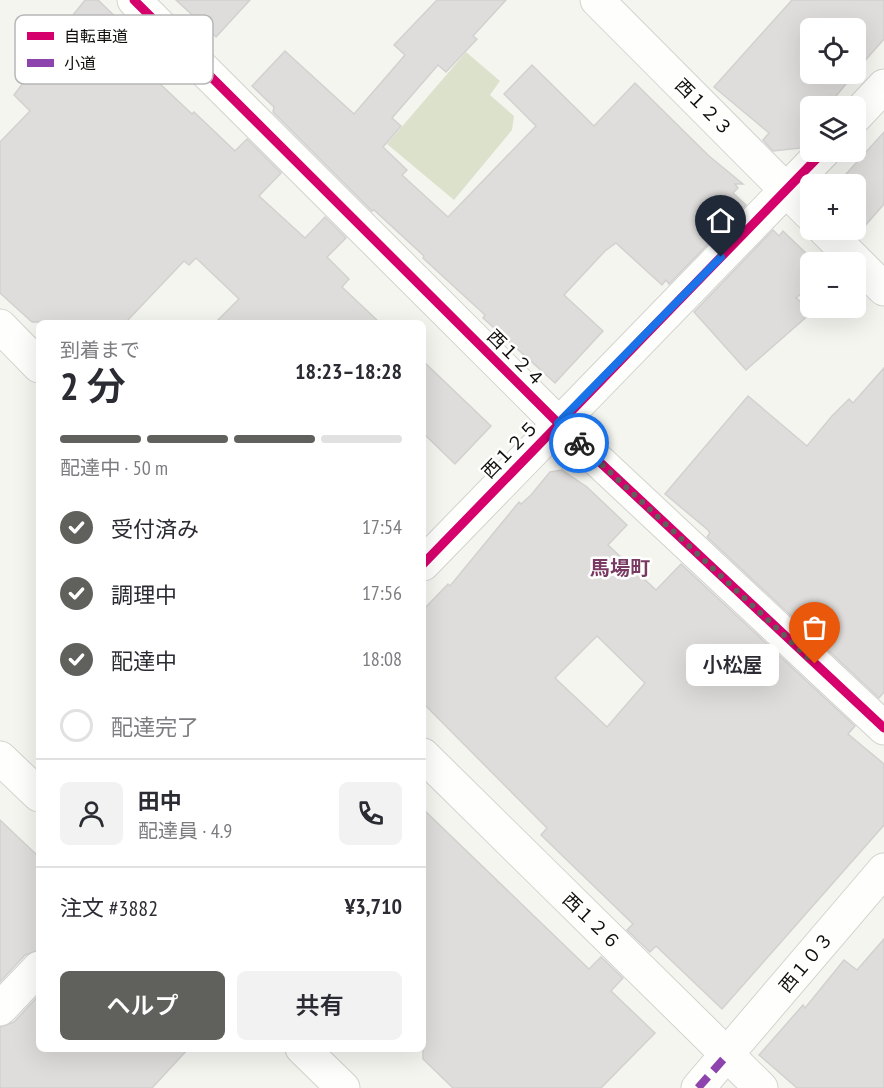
<!DOCTYPE html>
<html lang="ja">
<meta charset="utf-8">
<style>
:root{--surface:#fff;--page:#f2f2f3;--text:#2b2b33;--muted:#7c7c81;--line:#e1e1e2;--accent:#60605c}
body{margin:0;font-family:"PT Sans Narrow","Noto Sans JP",sans-serif;background:var(--page);color:var(--text);height:100vh;display:flex;flex-direction:column;font-size:22px;white-space:nowrap}
*{box-sizing:border-box;margin:0}
p{font-size:20px;color:var(--muted)}
.icon{flex:none;width:33px;height:33px;fill:none;stroke:currentColor;stroke-width:2;stroke-linecap:round;stroke-linejoin:round}
.map{position:relative;flex:1;overflow:hidden}
.panel{position:absolute;left:36px;top:320px;width:390px;height:732px;display:flex;flex-direction:column;background:var(--surface);border-radius:9px;box-shadow:0 6px 24px #0002}
.panel>*{flex:none}
.controls{position:absolute;left:800px;top:18px;display:grid;gap:12px}
.controls a{display:grid;place-items:center;width:66px;height:66px;border-radius:9px;background:var(--surface);box-shadow:0 6px 24px #0002;font-size:30px}
.pin{position:absolute;display:grid;place-items:center;width:51px;height:51px;color:#fff;margin:-62px -26px;border-radius:50% 50% 50% 0;rotate:-45deg;box-shadow:0 0 6px #0007}
.pin .icon{rotate:45deg}
.courier{position:absolute;display:grid;place-items:center;width:60px;height:60px;margin:-30px;border:4px solid #1a73e8;border-radius:50%;background:#fff;color:#222;box-shadow:0 2px 8px #0007}
.bubble{position:absolute;height:42px;border-radius:9px;background:var(--surface);box-shadow:0 6px 24px #0002;font-size:20px;font-weight:600;line-height:42px;text-align:center}
.headline em{font-style:normal;font-weight:600}
.headline div{display:flex;flex-direction:column-reverse}
.headline{display:flex;align-items:center;justify-content:space-between;height:102px;padding:0 24px}
h1{font-size:39px;font-weight:600;line-height:45px}
.bar{display:grid;grid-template-columns:repeat(4,1fr);gap:9px 6px;align-content:center;height:72px;padding:0 24px}
.bar i{height:8px;border-radius:4px;background:var(--line)}
.bar .on{background:var(--accent)}
.bar p{grid-column:span 4}
.line{display:flex;align-items:center;gap:15px;padding:0 24px;border-top:2px solid var(--line)}
.line div{flex:1}
.round{display:grid;place-items:center;flex:none;width:63px;height:63px;border-radius:9px;background:var(--page)}
ol{padding:0 24px;list-style:none}
li{display:flex;align-items:center;gap:18px;height:66px}
li p{margin-inline-start:auto}
li .icon{padding:6px;border-radius:50%;background:var(--accent);color:#fff;stroke-width:4}
li:last-child{color:var(--muted)}
li i{width:33px;height:33px;border:3px solid var(--line);border-radius:50%}
.cta{display:flex;gap:12px;margin-top:auto;padding:12px 24px}
.cta a{flex:1;height:69px;border-radius:9px;background:var(--accent);color:#fff;font-size:24px;font-weight:600;line-height:69px;text-align:center}
.cta a+a{background:var(--page);color:var(--text)}
.map>svg:first-child{display:block}
.green{fill:#dce1cb}
.building{fill:#dedddc;stroke:#d2d1d0;stroke-width:1.5;fill-rule:evenodd}
.lines{fill:none;stroke-linecap:round;stroke-linejoin:round}
.minor-casing{stroke:#d2d2ce;stroke-width:35}
.minor{stroke:#fefefd;stroke-width:33}
.quiet{stroke:#8e44ad;stroke-width:8;stroke-dasharray:15 8;stroke-linecap:butt}
.cycleway-casing{stroke:#fff;stroke-width:13}
.cycleway{stroke:#d6006c;stroke-width:9}
.done{stroke:#60605c;stroke-width:6;stroke-dasharray:0 10.8}
.route{stroke:#1a73e8;stroke-width:8}
.labels{text-anchor:middle;dominant-baseline:central;stroke-width:5;stroke-linejoin:round;paint-order:stroke}
.street-label{font-size:18px;fill:#100f0c;stroke:#fff}
.neighbourhood-label{font-size:20px;font-weight:bold;fill:#793b61;stroke:#fff}
.key{fill:#fff;stroke:#b7b7b6;stroke-width:1.5}
.key-label{font-size:16px;fill:#100f0c}
</style>
<div class="map">
<svg width="884" height="1088" viewBox="0 0 884 1088">
<rect width="100%" height="100%" fill="#f5f5f0"/>
<polygon class="green" points="466,52 500,81 490,95 514,116 512,130 454,200 387,144"/>
<g class="building">
<polygon points="85,0 98,0 151,51 139,64 192,114 194,112 235,151 247,139 281,173 259,196 305,238 325,217 346,238 327,257 349,279 342,287 379,322 216,322 239,299 196,258 189,265 184,261 126,322 32,322 0,293 0,142 30,111 14,95 44,55 42,54"/>
<polygon points="176,0 250,0 216,37"/>
<polygon points="437,0 506,0 473,36 477,39 446,72 438,65 392,118 401,126 383,147 407,170 402,175 448,217 536,126 504,94 532,65 594,126 635,83 709,156 743,184 735,184 738,188 733,193 746,205 669,284 666,280 662,285 616,243 605,251 564,295 603,331 555,383 483,318 485,315 423,258 424,256 374,210 372,211 273,112 274,107 252,86 285,51 354,114 405,55 394,45"/>
<polygon points="792,0 884,0 884,39 855,72 855,28 810,28 810,74 854,74 828,106 810,106 810,139 800,148 773,151 763,140 769,133 714,87"/>
<polygon points="884,132 884,204 857,235 855,184 837,184"/>
<polygon points="773,230 779,236 783,231 810,257 810,286 796,298 812,312 746,370 694,312"/>
<polygon points="423,361 491,426 455,464 423,433"/>
<polygon points="884,368 884,692 879,698 707,537 710,533 708,530 665,494 748,396 807,446 832,416 849,399 853,403"/>
<path d="M 562,470 L 587,487 L 627,525 L 608,545 L 656,590 L 681,564 L 855,726 L 848,734 L 884,764 L 884,825 L 722,1009 L 656,946 L 650,952 L 627,930 L 633,924 L 541,835 L 547,828 L 423,703 L 423,610 L 448,584 L 450,586 L 519,502 L 521,504 L 531,495 L 550,472 ZM 597,636 L 645,683 L 607,727 L 555,678 Z"/>
<polygon points="423,809 589,969 601,957 623,978 611,991 655,1033 601,1088 453,1088 423,1059"/>
<polygon points="0,820 39,857 39,950 25,955 0,982"/>
<polygon points="884,939 884,1088 797,1088 759,1055 803,1005 805,1008 844,960 857,970"/>
<polygon points="39,995 39,1048 189,1048 152,1088 0,1088 0,1027 14,1022"/>
</g>
<g class="lines">
<defs>
<g id="minor">
<polyline points="134,0 558,423 884,728"/>
<polyline points="597,0 810,214"/>
<polyline points="855,117 884,86"/>
<polyline points="825,230 884,289"/>
<polyline points="0,326 39,366"/>
<polyline points="423,564 823,152"/>
<polyline points="423,755 761,1088"/>
<polyline points="0,758 39,795"/>
<polyline points="0,1009 39,968"/>
<polyline points="302,1048 343,1088"/>
<polyline points="698,1088 884,870"/>
</g>
</defs>
<use href="#minor" class="minor-casing"/>
<use href="#minor" class="minor"/>
<polyline class="quiet" points="698,1088 728,1054"/>
<defs>
<g id="cycleway">
<polyline points="134,0 558,423 884,728"/>
<polyline points="423,564 823,152"/>
</g>
</defs>
<use href="#cycleway" class="cycleway-casing"/>
<use href="#cycleway" class="cycleway"/>
</g>
<g class="lines">
<polyline class="done" points="579,443 815,664"/>
<polyline class="route" points="579,443 558,423 721,257"/>
</g>
<g class="labels">
<g class="street-label">
<text transform="translate(704 107) rotate(45)">西１２３</text>
<text transform="translate(516 358) rotate(45)">西１２４</text>
<text transform="translate(510 449) rotate(-46)">西１２５</text>
<text transform="translate(592 921) rotate(44)">西１２６</text>
<text transform="translate(806 962) rotate(-50)">西１０３</text>
</g>
<g class="neighbourhood-label">
<text x="620" y="568">馬場町</text>
</g>
</g>
<rect x="15" y="15" width="198" height="69" rx="9" class="key"/>
<rect x="27" y="32" width="27" height="8" fill="#d6006c"/>
<rect x="27" y="59" width="27" height="8" fill="#8e44ad"/>
<g class="key-label">
<text x="64" y="42">自転車道</text>
<text x="64" y="69">小道</text>
</g>
</svg>
<div class="controls">
<a><svg class="icon" aria-label="locate" viewBox="0 0 24 24"><circle cx="12" cy="12" r="6"/><path d="M12 2v4M12 18v4M2 12h4M18 12h4"/></svg></a>
<a><svg class="icon" aria-label="layers" viewBox="0 0 24 24"><path d="M12 4l9 5-9 5-9-5zM3 14l9 5 9-5"/></svg></a>
<a>+</a>
<a>−</a>
</div>
<div class="pin" style="left:815px;top:664px;background:#ea580c"><svg class="icon" aria-label="bag" viewBox="0 0 24 24"><path d="M5 8h14l-1 12H6zM9 8a3 3 0 0 1 6 0"/></svg></div>
<div class="pin" style="left:721px;top:257px;background:#1f2937"><svg class="icon" aria-label="home" viewBox="0 0 24 24"><path d="M3 11l9-7 9 7M6 9v11h12V9"/></svg></div>
<div class="courier" style="left:579px;top:443px"><svg class="icon" aria-label="bike" viewBox="0 0 24 24"><circle cx="6" cy="16" r="4"/><circle cx="18" cy="16" r="4"/><path d="M6 16l4-8h5l3 8M10 8l3 8H6M13 5h3"/></svg></div>
<div class="bubble" style="left:686px;top:644px;width:93px">小松屋</div>
<section class="panel">
<div class="headline"><div><h1>2 分</h1><p>到着まで</p></div><em>18:23–18:28</em></div>
<div class="bar"><i class="on"></i><i class="on"></i><i class="on"></i><i></i><p>配達中 · 50 m</p></div>
<ol>
<li><svg class="icon" aria-label="check" viewBox="0 0 24 24"><path d="M5 12l5 5 9-10"/></svg>受付済み<p>17:54</p></li>
<li><svg class="icon" aria-label="check" viewBox="0 0 24 24"><path d="M5 12l5 5 9-10"/></svg>調理中<p>17:56</p></li>
<li><svg class="icon" aria-label="check" viewBox="0 0 24 24"><path d="M5 12l5 5 9-10"/></svg>配達中<p>18:08</p></li>
<li><i></i>配達完了</li>
</ol>
<div class="line" style="height:108px"><a class="round"><svg class="icon" aria-label="person" viewBox="0 0 24 24"><circle cx="12" cy="8" r="4"/><path d="M4 21q1-7 8-7t8 7"/></svg></a><div><b>田中</b><p>配達員 · 4.9</p></div><a class="round"><svg class="icon" aria-label="phone" viewBox="0 0 24 24"><path d="M5 4h4l2 5-3 2q2 4 5 5l2-3 5 2v4C11 20 4 13 5 4z"/></svg></a></div>
<div class="line" style="height:78px"><div>注文 #3882</div><b>¥3,710</b></div>
<div class="cta"><a>ヘルプ</a><a>共有</a></div>
</section>
</div>
